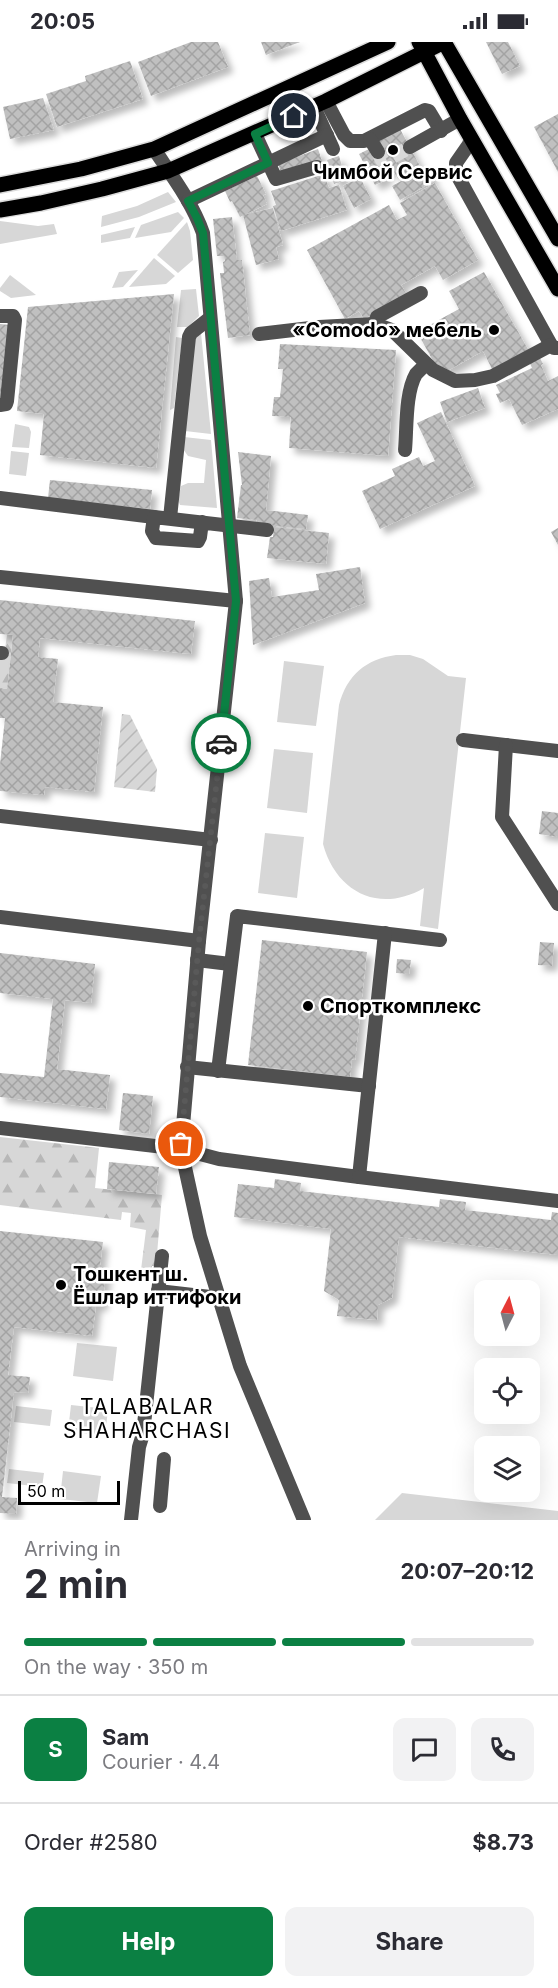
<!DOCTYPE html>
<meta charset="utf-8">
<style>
:root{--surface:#fff;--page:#f2f2f3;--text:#2b2b33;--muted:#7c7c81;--line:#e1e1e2;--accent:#0b8043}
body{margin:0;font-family:Inter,sans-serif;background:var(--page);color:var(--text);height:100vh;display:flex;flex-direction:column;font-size:22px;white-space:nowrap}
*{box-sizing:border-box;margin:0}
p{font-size:20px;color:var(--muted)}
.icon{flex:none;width:33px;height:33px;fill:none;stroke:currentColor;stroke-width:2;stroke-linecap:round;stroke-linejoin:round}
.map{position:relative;height:1478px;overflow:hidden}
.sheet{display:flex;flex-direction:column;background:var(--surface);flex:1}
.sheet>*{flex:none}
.needle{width:39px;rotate:6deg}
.buttons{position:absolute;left:474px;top:1238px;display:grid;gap:12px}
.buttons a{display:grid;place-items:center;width:66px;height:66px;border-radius:12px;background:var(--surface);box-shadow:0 6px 24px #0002;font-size:30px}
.scale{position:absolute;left:18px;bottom:15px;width:102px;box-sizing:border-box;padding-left:6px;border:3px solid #000;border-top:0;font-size:16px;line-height:21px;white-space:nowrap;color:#000;-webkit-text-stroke:4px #fff;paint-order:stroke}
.pin{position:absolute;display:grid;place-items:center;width:51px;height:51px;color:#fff;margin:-26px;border:3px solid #fff;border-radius:50%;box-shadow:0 2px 6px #0007}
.courier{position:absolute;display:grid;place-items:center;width:60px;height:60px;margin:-30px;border:4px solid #0b8043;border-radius:50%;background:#fff;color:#222;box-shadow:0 2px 8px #0007}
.overview em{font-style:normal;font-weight:700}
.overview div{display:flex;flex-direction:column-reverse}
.overview{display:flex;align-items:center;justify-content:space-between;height:102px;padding:0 24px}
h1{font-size:39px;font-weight:700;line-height:45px}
.bar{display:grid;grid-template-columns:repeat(4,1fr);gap:9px 6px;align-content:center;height:72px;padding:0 24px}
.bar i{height:8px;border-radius:4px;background:var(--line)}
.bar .active{background:var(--accent)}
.bar p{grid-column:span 4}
.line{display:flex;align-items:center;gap:15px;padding:0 24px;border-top:2px solid var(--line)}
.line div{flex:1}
.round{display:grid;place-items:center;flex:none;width:63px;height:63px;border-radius:12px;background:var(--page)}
.action{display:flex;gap:12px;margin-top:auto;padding:12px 24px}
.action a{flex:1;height:69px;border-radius:12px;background:var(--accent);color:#fff;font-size:24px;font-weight:700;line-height:69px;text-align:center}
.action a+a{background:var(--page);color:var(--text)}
.status{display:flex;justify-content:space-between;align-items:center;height:42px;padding:0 30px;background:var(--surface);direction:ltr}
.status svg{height:16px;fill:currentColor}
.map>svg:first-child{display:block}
.grass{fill:#d7d7d7}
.forest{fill:url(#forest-firs)}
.garden{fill:url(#garden-furrows)}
.building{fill:url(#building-cross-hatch);filter:url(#shadow)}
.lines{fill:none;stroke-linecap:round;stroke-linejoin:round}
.minor-tunnel{stroke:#d9d9d9;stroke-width:14;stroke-dasharray:14 7;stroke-linecap:butt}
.major-casing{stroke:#dbdbdb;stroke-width:18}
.minor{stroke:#505050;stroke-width:14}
.major{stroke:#000;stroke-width:15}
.done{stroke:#595959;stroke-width:6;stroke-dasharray:0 10.8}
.route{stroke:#0b8043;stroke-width:8}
.poi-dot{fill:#000;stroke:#fff;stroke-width:2}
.labels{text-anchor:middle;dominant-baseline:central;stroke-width:5;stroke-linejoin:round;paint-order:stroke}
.poi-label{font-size:20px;font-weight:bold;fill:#000;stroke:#fff;text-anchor:start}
.neighbourhood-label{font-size:21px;letter-spacing:1.5px;fill:#000;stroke:#fff}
</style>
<div class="status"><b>20:05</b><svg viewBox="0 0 49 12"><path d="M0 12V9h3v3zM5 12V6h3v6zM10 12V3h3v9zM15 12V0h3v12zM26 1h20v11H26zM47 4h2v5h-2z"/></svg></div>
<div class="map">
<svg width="558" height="1478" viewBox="0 0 558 1478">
<defs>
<pattern id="forest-firs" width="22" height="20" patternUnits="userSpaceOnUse" patternTransform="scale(1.5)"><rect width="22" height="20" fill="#d7d7d7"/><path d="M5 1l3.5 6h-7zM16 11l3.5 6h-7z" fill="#b7b7b7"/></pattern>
<pattern id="garden-furrows" width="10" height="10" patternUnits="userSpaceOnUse" patternTransform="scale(1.5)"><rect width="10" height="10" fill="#d7d7d7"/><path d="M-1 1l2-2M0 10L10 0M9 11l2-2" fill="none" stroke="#b7b7b7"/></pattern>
<pattern id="building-cross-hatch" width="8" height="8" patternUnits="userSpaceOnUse" patternTransform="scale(1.5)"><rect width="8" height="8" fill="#c0c0c0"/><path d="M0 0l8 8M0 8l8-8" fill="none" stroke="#a3a3a3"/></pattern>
<filter id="shadow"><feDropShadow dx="5.5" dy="5.5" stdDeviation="3" flood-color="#0004"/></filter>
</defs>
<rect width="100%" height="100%" fill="#fff"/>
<g class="grass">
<polygon points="168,150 176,160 139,175 101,185 102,174 137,164"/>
<polygon points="178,170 184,176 171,190 135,196 141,183"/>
<polygon points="0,179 38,184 54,182 57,192 0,202"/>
<polygon points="187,180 190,189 193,218 178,231 157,213"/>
<polygon points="135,185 130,196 101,201 101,193"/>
<polygon points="154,216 175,234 166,242 129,245"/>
<polygon points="138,228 123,245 112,246 119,230"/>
<polygon points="10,233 36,253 11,256 0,249 0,246"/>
<polygon points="196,247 199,274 188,285 177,285 181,248"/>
<polygon points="201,291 211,392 185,389 195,296"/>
<polygon points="176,295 182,296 174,366 170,368"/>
<polygon points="15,382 29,385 31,390 29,406 12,405"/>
<polygon points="184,395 211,398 217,466 180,463 178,458 181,444 188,441 204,441 206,418 188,414 183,407"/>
<polygon points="11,409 29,411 26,434 9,432"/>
<path d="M 396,613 L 410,613 L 423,617 L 448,634 L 466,636 L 438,887 L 420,884 L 424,846 C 379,872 336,850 323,802 L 339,663 C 347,633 366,617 396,613 Z"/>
<polygon points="284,619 324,624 316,684 277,680"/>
<polygon points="274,707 313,711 307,771 267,766"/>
<polygon points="265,791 304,795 297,856 258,851"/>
<polygon points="77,1301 117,1305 113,1339 73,1334"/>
<polygon points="71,1363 108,1367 105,1394 68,1389"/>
<polygon points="16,1364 52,1368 50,1384 14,1380"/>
<polygon points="9,1427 44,1431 42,1445 7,1441"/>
<polygon points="63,1429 101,1434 97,1461 60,1457"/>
<polygon points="402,1451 558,1469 558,1478 375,1478"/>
</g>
<g class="forest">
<polygon points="7,593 13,593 7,647 0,646 0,614 4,614"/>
<polygon points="0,1095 99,1106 95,1146 162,1153 156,1224 152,1224 151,1237 140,1236 146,1188 130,1185 131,1171 122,1170 121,1178 0,1163"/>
</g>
<polygon class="garden" points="122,672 130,673 157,727 155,750 114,745"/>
<g class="building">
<polygon points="191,0 218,0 228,25 151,54 138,20"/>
<polygon points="261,0 300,0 266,13"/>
<polygon points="486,0 508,0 520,24 502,32"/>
<polygon points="130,19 143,57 57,85 46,52 86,39 85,34"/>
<polygon points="43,56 54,88 10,97 3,65"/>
<polygon points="558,72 558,130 534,85"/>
<polygon points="400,87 421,126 398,137 393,128 385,132 388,137 375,143 359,112 371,106 377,99"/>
<polygon points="318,107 322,119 282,134 278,122"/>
<polygon points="339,114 346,138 334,142 327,118"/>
<polygon points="427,125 434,139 400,158 392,144"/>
<polygon points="324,132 329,146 339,143 347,168 281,189 273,164 276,163 271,149"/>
<polygon points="257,134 266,152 263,153 267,162 240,175 232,159 230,160 225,149"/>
<polygon points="360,135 371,157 354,166 343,144"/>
<polygon points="435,141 478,218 443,238 435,224 401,243 407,253 364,277 359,269 345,277 307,208 389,163 397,178 407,173 400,161"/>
<polygon points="273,166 283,203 276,205 279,217 256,223 243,173"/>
<polygon points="232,175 237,218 242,218 250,293 228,296 220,231 224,231 223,220 225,219 224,214 217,214 213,177"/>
<polygon points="484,230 529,309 493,329 483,309 449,328 436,324 417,290 459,267 449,249"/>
<polygon points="174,252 156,426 40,413 44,372 17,369 28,265"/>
<polygon points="0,282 10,283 2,357 0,357"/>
<polygon points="280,302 396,308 388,414 289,406 291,375 272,374 274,355 280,355 283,327 278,327"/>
<polygon points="539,314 543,322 541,323 548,339 558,334 558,367 522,383 509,357 500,361 496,352 500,351 496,343 532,326 529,319"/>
<polygon points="478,346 485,366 447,380 440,360"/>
<polygon points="441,370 475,444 380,487 362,449 395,434 392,427 419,415 423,424 435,419 417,381"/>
<polygon points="238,410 271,414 266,468 308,473 306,487 256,482 257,478 237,476 241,443 242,443"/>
<polygon points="50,438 152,448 150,467 48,456"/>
<polygon points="274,485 329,491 326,522 267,516 270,495 273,495"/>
<polygon points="558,486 558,503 551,490"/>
<polygon points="360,525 365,561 253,603 249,539 269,536 272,555 319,548 316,532"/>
<polygon points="0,558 195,579 191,612 40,596 38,615 58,617 53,660 103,665 94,750 45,745 44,753 0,749 0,722 5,676 0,676 0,646 7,647 13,593 0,592"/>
<polygon points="542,769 558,771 558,795 539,792"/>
<polygon points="262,898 367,910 355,1018 352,1017 350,1035 248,1023"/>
<polygon points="540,900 554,901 552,924 538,923"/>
<polygon points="0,911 95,922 91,961 65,958 57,1027 110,1033 106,1067 0,1055 0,1031 44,1035 53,957 0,951"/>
<polygon points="397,917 411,918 409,932 396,931"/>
<polygon points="123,1051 153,1054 149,1092 119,1088"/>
<polygon points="109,1120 159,1125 156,1152 107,1147"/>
<polygon points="275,1137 301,1141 300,1149 439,1165 440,1157 466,1160 465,1168 551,1178 552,1170 558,1171 558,1213 399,1195 392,1256 378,1263 377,1278 337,1274 339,1258 324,1249 331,1187 234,1175 238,1142 274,1146"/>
<polygon points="0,1189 103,1200 99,1231 106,1232 102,1264 96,1263 92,1294 14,1285 8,1333 30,1335 28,1351 14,1350 2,1455 17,1456 16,1472 0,1471"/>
</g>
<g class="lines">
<polyline class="minor-tunnel" points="378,110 382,118 385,119 410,105"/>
<defs>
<g id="major">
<polyline points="419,0 460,77 558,247"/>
<polyline points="444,0 558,197"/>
<polyline points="0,143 81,127 154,107 388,0"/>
<polyline points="0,168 41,161 102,147 168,129 326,59 444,0"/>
</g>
</defs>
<use href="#major" class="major-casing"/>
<g class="minor">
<polyline points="326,59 344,93 350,99 364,99 425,68 429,69 441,89"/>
<polyline points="314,65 333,107"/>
<polyline points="255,92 276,137 317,125"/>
<polyline points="370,97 378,110"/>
<polyline points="472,98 456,121 456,131 551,303 554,306 558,306"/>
<polyline points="410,105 460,77"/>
<path d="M 154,107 C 172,134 192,160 203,191 L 236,559 L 199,899 L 181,1107 L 200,1194 L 240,1324 L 304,1478"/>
<polyline points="188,159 327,93"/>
<polyline points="0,274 13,274 15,278 7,359 6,362 0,363"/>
<polyline points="375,282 377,275 421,251"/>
<polyline points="259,292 319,285 375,282 392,288 433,328 455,339 475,338 493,334 551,303"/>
<path d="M 405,408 C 407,387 405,351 416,332 C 419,329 423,325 426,322"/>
<polyline points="0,456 154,475"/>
<polyline points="170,476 189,295 191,291 210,276"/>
<polyline points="202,480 200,495 198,499 156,496 152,489 154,475 267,488"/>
<polyline points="0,535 236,559"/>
<polyline points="0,611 2,611"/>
<polyline points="463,698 558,709"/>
<polyline points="506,703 502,775 558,862"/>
<polyline points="0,774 211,798"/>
<polyline points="0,875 199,899"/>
<polyline points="197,918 230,922"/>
<polyline points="187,1025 369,1044"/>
<polyline points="218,1029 237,874 440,898"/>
<polyline points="0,1086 181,1107 219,1117 359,1135 385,891"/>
<polyline points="359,1135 558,1159"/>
<polyline points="158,1249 219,1256"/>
<polyline points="160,1464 164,1417"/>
<polyline points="131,1478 139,1405 143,1392 162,1214"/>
</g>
<use href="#major" class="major"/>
</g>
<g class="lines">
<polyline class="done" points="181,1102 199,899 221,701"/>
<polyline class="route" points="221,701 236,559 203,191 197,176 188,159 268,121 255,92 294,74"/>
</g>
<g class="poi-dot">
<circle cx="393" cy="108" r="6"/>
<circle cx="494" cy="288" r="6"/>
<circle cx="308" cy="964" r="6"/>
<circle cx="61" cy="1243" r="6"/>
</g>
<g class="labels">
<g class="poi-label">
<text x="393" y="130" text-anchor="middle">Чимбой Сервис</text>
<text x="482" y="288" text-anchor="end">«Comodo» мебель</text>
<text x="320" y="964">Спорткомплекс</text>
<text x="73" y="1232">Тошкент ш.<tspan x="73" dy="23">Ёшлар иттифоки</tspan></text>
</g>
<g class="neighbourhood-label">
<text x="147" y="1364">TALABALAR<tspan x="147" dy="24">SHAHARCHASI</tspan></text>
</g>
</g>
</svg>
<div class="buttons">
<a><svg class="needle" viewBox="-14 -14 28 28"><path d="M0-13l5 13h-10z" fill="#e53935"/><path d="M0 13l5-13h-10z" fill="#7c7c81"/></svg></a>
<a><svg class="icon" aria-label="locate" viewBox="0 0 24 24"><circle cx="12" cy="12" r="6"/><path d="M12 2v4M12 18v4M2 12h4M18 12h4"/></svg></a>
<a><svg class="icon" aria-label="layers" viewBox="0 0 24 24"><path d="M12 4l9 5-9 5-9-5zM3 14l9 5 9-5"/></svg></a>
</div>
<div class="scale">50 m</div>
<div class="pin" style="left:181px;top:1102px;background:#ea580c"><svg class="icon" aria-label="bag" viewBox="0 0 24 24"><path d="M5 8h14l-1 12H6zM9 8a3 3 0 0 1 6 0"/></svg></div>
<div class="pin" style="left:294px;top:74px;background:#1f2937"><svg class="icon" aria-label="home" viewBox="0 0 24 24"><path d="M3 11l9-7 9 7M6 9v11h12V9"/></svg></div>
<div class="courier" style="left:221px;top:701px"><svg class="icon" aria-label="car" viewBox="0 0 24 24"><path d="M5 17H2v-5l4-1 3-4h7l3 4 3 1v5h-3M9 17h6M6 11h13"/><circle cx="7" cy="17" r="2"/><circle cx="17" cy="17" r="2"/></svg></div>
</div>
<section class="sheet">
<div class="overview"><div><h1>2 min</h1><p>Arriving in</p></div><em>20:07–20:12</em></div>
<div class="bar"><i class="active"></i><i class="active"></i><i class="active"></i><i></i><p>On the way · 350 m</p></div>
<div class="line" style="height:108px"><b class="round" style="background:var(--accent);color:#fff">S</b><div><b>Sam</b><p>Courier · 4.4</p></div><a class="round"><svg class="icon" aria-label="chat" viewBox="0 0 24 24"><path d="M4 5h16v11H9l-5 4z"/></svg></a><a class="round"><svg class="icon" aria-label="phone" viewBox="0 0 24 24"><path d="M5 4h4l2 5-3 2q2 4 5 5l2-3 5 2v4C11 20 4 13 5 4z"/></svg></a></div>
<div class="line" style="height:78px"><div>Order #2580</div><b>$8.73</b></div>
<div class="action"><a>Help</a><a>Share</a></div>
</section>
